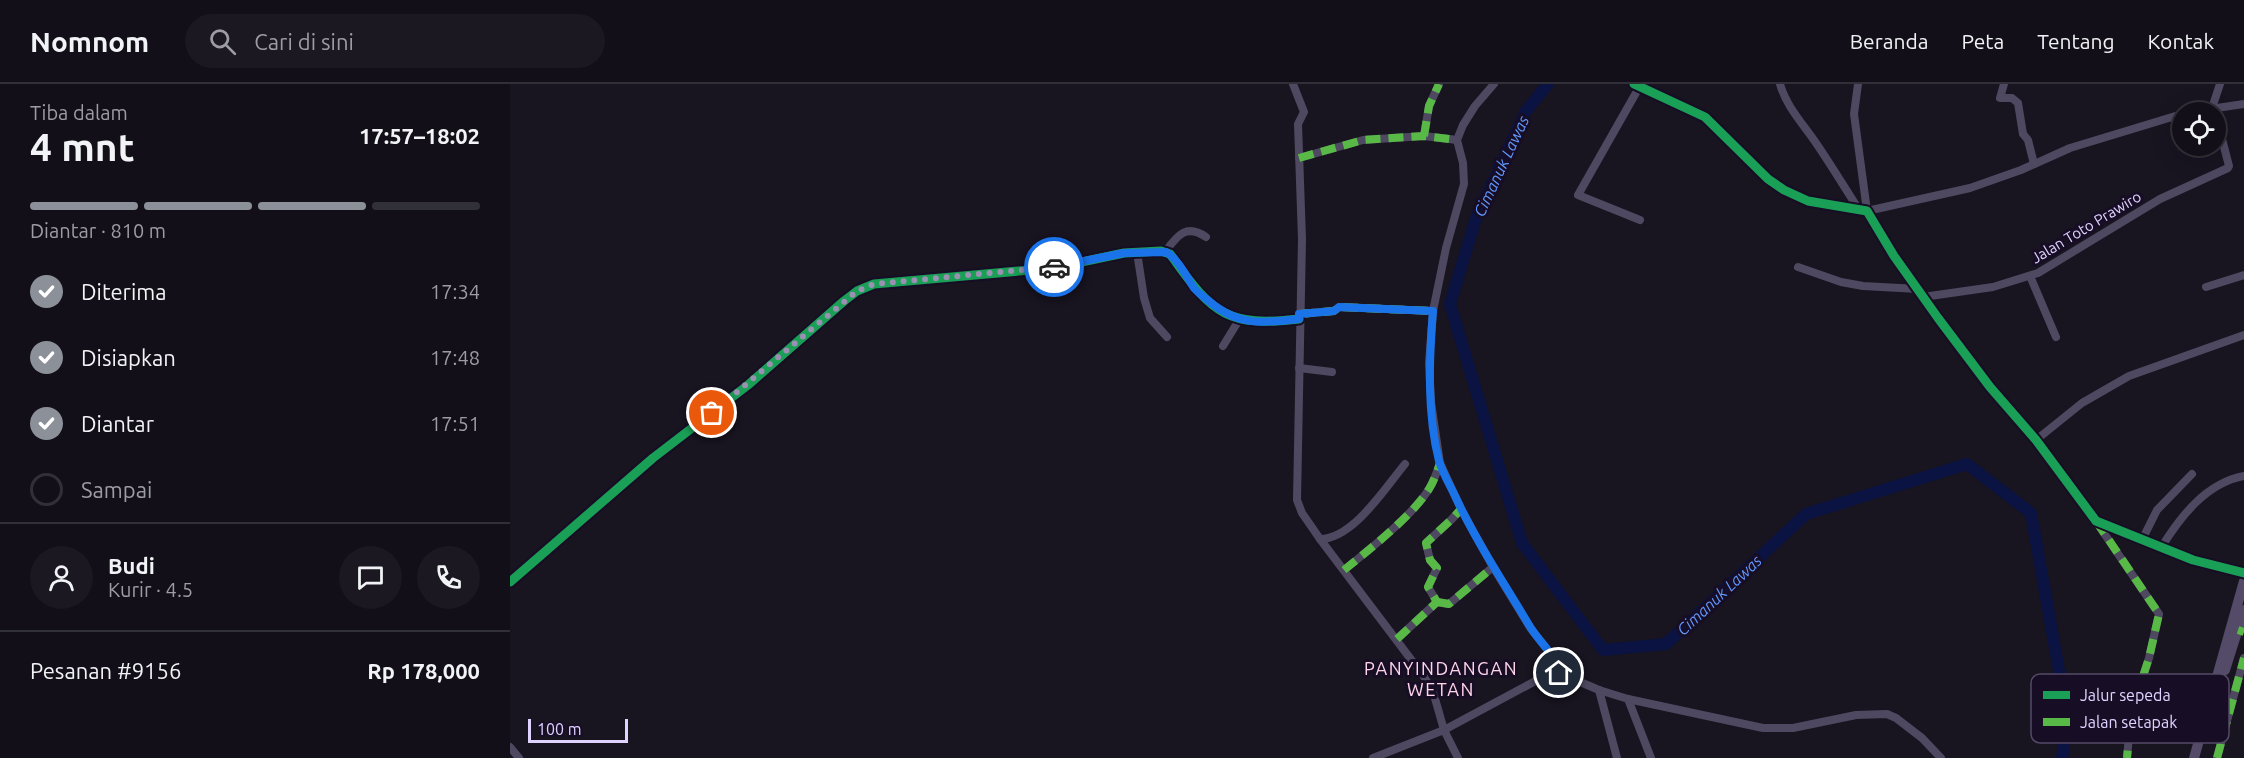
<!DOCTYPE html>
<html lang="id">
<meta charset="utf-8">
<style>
:root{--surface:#120f18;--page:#1b1821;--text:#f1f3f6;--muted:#9c9ca2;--line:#312f37;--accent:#8c9099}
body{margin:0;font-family:Ubuntu,sans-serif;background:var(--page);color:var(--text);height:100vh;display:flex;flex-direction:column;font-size:22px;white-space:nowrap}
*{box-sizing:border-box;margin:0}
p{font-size:20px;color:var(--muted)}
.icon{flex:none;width:33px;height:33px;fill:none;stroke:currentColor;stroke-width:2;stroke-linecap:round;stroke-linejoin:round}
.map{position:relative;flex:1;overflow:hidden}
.details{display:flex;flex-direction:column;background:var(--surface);width:510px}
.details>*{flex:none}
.fabs{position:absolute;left:1662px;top:18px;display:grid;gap:12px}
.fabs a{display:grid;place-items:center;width:54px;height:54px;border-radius:50%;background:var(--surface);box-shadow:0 6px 24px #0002,0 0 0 2px var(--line);font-size:30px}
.scale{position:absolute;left:18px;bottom:15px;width:100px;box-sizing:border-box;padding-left:6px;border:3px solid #e1d3ff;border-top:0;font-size:16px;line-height:21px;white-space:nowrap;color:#e1d3ff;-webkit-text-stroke:4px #170e26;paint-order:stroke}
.pin{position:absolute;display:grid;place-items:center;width:51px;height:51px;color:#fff;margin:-26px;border:3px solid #fff;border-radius:50%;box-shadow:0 2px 6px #0007}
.courier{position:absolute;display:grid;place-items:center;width:60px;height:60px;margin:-30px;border:4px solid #1a73e8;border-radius:50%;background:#fff;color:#222;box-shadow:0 2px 8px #0007}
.headline em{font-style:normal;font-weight:700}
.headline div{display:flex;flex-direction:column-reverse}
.headline{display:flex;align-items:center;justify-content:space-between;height:102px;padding:0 30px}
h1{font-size:39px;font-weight:700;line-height:45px}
.bar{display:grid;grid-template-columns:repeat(4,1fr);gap:9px 6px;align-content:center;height:72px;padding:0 30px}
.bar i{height:8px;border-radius:4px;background:var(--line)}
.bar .selected{background:var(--accent)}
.bar p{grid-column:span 4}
.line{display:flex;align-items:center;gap:15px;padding:0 30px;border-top:2px solid var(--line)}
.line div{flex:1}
.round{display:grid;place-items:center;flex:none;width:63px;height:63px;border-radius:32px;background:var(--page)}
ol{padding:0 30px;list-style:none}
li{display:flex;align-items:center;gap:18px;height:66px}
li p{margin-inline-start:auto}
li .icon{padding:6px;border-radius:50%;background:var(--accent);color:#fff;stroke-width:4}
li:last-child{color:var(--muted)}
li i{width:33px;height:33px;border:3px solid var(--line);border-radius:50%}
header{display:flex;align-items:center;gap:36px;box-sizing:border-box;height:84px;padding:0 30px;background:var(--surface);border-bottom:2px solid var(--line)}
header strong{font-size:28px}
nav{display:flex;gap:33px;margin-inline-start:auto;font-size:21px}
.search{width:420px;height:54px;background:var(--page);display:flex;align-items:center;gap:15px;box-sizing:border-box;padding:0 21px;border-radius:33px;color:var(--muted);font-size:22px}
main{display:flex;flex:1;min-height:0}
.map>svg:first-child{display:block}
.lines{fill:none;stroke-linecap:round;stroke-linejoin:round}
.river{stroke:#0a1341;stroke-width:12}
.street{stroke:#4e4961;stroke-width:8}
.secondary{stroke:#534b67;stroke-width:10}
.quiet{stroke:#58b947;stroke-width:8;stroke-dasharray:15 8;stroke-linecap:butt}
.cycleway-casing{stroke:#170e26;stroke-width:13}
.cycleway{stroke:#1a9f57;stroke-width:9}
.done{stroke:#9b90b1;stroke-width:6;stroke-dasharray:0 10.8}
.route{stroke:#1a73e8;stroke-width:8}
.labels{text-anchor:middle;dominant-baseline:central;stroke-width:6;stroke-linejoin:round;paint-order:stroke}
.street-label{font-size:15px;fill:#e1d3ff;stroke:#170e26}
.water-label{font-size:16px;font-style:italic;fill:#6198ff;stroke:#170e26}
.quarter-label{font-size:18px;letter-spacing:1.5px;fill:#ffd5e8;stroke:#170e26}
.key{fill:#170e26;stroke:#544967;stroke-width:1.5}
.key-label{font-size:16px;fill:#e1d3ff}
</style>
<header>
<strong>Nomnom</strong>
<div class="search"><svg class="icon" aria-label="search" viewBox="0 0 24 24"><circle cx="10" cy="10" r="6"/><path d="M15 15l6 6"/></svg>Cari di sini</div>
<nav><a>Beranda</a><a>Peta</a><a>Tentang</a><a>Kontak</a></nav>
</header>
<main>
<section class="details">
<div class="headline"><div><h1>4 mnt</h1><p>Tiba dalam</p></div><em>17:57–18:02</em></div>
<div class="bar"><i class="selected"></i><i class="selected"></i><i class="selected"></i><i></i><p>Diantar · 810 m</p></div>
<ol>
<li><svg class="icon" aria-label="check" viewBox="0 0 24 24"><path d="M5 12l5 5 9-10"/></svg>Diterima<p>17:34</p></li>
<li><svg class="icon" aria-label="check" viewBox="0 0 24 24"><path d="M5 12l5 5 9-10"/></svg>Disiapkan<p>17:48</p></li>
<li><svg class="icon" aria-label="check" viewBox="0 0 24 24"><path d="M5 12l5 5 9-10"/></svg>Diantar<p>17:51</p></li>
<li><i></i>Sampai</li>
</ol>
<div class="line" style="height:108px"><a class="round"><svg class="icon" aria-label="person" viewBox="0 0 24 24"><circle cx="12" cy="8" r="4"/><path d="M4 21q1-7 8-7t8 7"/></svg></a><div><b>Budi</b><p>Kurir · 4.5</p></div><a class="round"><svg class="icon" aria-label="chat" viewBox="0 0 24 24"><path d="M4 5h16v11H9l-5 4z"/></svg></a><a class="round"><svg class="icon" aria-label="phone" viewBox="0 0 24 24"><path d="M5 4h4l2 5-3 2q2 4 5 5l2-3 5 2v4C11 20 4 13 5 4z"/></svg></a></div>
<div class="line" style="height:78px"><div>Pesanan #9156</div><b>Rp 178,000</b></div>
</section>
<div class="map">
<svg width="1734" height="674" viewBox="0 0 1734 674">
<rect width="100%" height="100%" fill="#181420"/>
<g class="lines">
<polyline class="river" points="1038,0 1016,27 966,134 940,220 1012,459 1093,566 1156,560 1296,430 1457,380 1521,429 1558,637 1552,674"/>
<g class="street">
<polyline points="783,0 794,28 788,40 792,155 787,416 792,429 810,455 915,594 924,611 934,646 948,674"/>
<polyline points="984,0 965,22 953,41 947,56 953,79 954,100 936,164 923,227 919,279 921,318 930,379 951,425 983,483 1021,545 1049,580 1053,589"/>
<polyline points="1124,0 1195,33 1258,95 1274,106 1298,117 1357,127 1384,172 1428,234 1480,303 1526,356 1586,437 1683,476 1734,489"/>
<path d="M 1270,0 C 1276,22 1293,40 1306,59 C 1321,81 1335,104 1349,126"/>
<polyline points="1348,0 1344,30 1357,127 1460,104 1511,86 1560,64 1672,30"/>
<polyline points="1494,0 1490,14 1502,14 1508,19 1513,50 1518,56 1524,80"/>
<polyline points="1702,24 1710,0"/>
<polyline points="1680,28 1734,20"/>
<polyline points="914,52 919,22 929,0"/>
<polyline points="789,74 853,56 914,52 947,56"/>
<polyline points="1130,136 1068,111 1131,0"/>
<polyline points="627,168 634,214 640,234 657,253"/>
<path d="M 655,168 C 667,152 676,139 696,153"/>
<polyline points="1288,183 1331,198 1353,202 1408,205"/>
<polyline points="1520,192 1546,253"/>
<polyline points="1696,203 1734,191"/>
<polyline points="1413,213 1483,203 1528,189 1650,115 1718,84 1719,82 1712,55"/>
<polyline points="789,230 824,227 829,223 923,227"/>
<polyline points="713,262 729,236"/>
<polyline points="789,284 822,288"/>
<polyline points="1526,356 1572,319 1619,292 1734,251"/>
<polyline points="1587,439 1649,530 1639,574 1621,629 1617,674"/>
<path d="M 810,455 C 843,455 875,404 895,380"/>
<polyline points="1632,456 1647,426 1682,390"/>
<path d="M 1651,464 C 1670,433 1696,399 1734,392"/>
<path d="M 834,486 C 859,466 903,431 919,405 C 924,397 927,388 930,379"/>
<path d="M 0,498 L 143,374 L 238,301 L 334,217 L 347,207 L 364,200 L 543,184 L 614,169 L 651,167 L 660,170 L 663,174 C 703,231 719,243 789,235"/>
<polyline points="927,518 939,520 983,483"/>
<polyline points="887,555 927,518 918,503 927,484 920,476 916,459 942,435 951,425"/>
<polyline points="1089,606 1107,674"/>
<polyline points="1118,615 1141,674"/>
<polyline points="0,663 9,674"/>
<polyline points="863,674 934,646 1031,594 1049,589 1089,606 1118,615 1253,644 1283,644 1346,631 1377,630 1386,634 1412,654 1431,674"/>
<polyline points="1707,674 1734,574"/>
</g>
<g class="secondary">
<polyline points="1715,586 1734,526"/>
<polyline points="1684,674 1734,497"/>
</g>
<g class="quiet">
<polyline points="914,52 919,22 929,0"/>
<polyline points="789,74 853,56 914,52 947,56"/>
<polyline points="789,230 824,227 829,223 923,227"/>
<polyline points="1586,437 1649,530 1639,574 1621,629 1617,674"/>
<path d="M 834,486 C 859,466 903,431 919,405 C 924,397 927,388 930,379"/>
<polyline points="927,518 939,520 983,483"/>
<polyline points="1728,546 1734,548"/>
<polyline points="887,555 927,518 918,503 927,484 920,476 916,459 942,435 951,425"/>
<polyline points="1707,674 1734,574"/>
</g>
<defs>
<g id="cycleway">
<polyline points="1124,0 1195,33 1258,95 1274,106 1298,117 1357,127 1384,172 1428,234 1480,303 1526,356 1586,437 1683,476 1734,489"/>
<path d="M 0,498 L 143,374 L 238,301 L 334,217 L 347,207 L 364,200 L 543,184 L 614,169 L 651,167 L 660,170 L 663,174 C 703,231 719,243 789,235"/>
</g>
</defs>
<use href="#cycleway" class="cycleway-casing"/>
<use href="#cycleway" class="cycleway"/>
</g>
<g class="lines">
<polyline class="done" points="202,329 347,207 364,200 544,183"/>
<path class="route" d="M 544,183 L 614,169 L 656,168 C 668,175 676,192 684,204 C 690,211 698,216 705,222 C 733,243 757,238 789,235 L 789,230 L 824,227 L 829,223 L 923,227 C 919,275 917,330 929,377 C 933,390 941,403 946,414 C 967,459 994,499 1019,541 C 1029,558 1045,571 1053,589 L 1049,589"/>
</g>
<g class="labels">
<g class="street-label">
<text transform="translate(1576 143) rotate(-31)">Jalan Toto Prawiro</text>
</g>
<g class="water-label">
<text transform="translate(991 82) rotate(-65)">Cimanuk Lawas</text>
<text transform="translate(1209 511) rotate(-43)">Cimanuk Lawas</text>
</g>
<g class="quarter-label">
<text x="931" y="584">PANYINDANGAN<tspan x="931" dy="21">WETAN</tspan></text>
</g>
</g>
<rect x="1521" y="590" width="198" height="69" rx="9" class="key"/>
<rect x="1533" y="607" width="27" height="8" fill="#1a9f57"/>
<rect x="1533" y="634" width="27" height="8" fill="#58b947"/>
<g class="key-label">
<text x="1570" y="617">Jalur sepeda</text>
<text x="1570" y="644">Jalan setapak</text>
</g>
</svg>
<div class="fabs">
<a><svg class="icon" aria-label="locate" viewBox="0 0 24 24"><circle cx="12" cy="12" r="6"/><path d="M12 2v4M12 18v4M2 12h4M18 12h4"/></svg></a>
</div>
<div class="scale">100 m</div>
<div class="pin" style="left:202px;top:329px;background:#ea580c"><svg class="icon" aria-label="bag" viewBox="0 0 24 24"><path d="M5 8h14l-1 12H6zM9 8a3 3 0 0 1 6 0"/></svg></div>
<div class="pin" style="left:1049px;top:589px;background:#1f2937"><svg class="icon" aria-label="home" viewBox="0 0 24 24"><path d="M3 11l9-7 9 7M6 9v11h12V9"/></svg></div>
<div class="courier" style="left:544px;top:183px"><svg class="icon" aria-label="car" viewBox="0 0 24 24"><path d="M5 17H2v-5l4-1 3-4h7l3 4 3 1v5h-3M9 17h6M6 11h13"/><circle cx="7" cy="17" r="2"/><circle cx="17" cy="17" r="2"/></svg></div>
</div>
</main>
